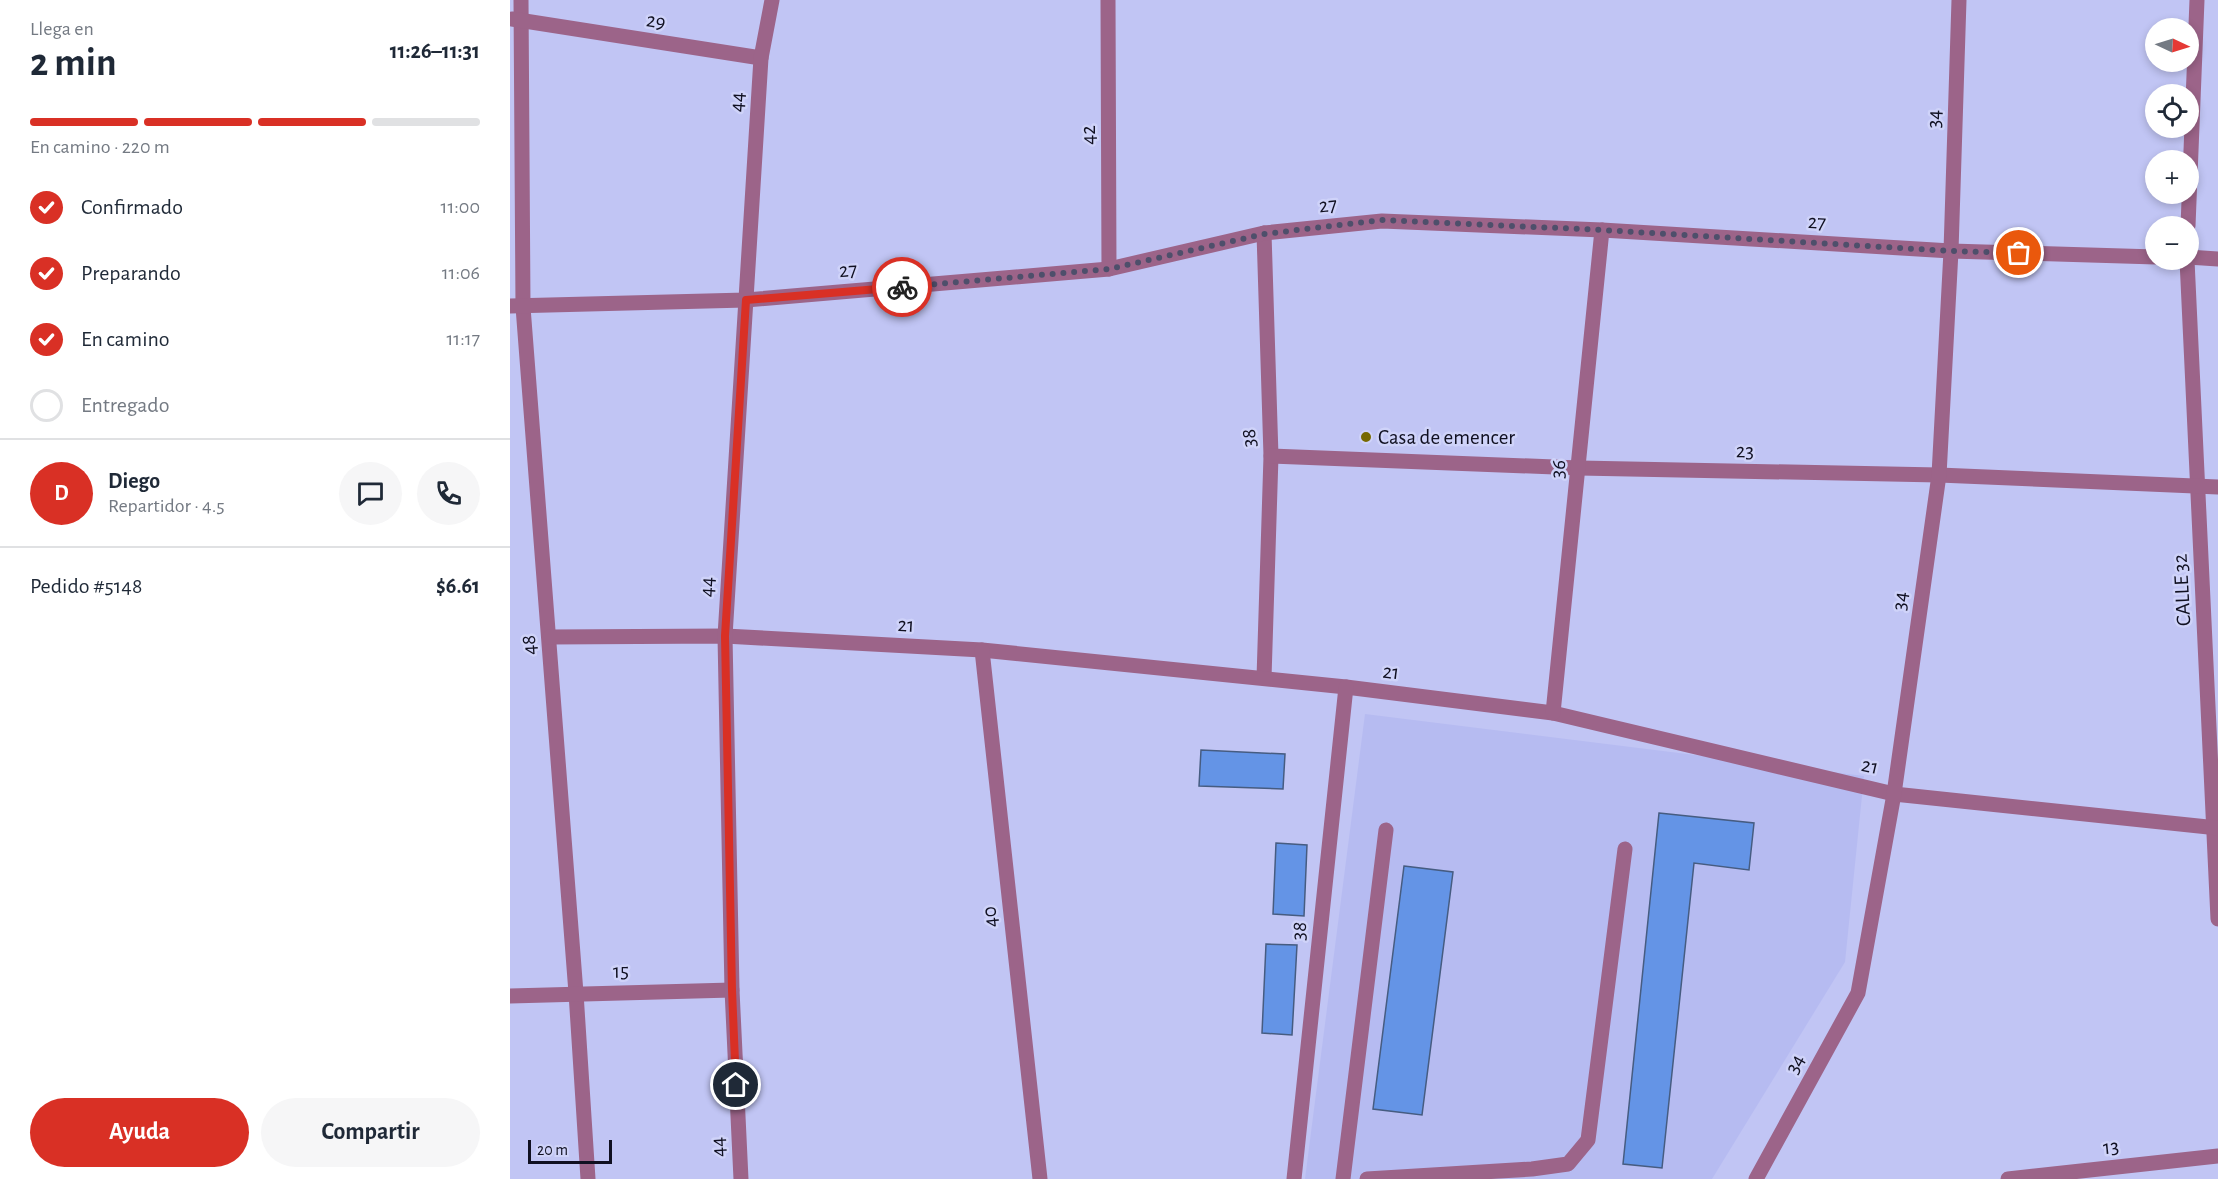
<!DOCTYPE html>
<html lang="es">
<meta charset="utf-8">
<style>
:root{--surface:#fff;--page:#f6f6f7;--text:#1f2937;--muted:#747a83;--line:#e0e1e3;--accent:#d93025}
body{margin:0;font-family:"Alegreya Sans",sans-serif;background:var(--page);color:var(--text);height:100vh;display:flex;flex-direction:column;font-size:22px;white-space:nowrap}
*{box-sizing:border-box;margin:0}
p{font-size:20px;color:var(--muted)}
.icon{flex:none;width:33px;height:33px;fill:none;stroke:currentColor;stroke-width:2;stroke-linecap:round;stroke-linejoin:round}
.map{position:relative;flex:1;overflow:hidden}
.panel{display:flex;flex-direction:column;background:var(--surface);width:510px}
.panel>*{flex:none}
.needle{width:39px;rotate:94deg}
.buttons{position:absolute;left:1635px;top:18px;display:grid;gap:12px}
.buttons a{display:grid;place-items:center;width:54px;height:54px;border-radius:50%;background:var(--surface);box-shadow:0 3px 9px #0003;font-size:30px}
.scale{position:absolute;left:18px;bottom:15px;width:84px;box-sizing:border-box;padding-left:6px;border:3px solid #101021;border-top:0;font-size:16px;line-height:21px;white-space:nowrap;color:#101021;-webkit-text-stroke:4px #cfd3f9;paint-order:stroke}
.pin{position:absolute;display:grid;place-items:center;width:51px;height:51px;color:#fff;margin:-26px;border:3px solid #fff;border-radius:50%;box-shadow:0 2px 6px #0007}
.courier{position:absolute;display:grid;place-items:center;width:60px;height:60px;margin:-30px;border:4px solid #d93025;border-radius:50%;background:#fff;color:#222;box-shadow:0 2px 8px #0007}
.headline em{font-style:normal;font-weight:600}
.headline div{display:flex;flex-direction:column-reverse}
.headline{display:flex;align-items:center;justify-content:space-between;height:102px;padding:0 30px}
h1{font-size:39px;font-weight:600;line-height:45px}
.bar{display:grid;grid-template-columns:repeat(4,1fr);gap:9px 6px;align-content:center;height:72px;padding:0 30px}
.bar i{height:8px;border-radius:4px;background:var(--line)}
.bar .selected{background:var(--accent)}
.bar p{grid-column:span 4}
.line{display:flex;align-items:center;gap:15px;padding:0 30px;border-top:2px solid var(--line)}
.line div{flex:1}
.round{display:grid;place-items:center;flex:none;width:63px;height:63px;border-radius:32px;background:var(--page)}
ol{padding:0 30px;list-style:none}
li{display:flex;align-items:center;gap:18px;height:66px}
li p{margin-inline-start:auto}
li .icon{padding:6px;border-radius:50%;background:var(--accent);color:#fff;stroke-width:4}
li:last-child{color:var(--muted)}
li i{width:33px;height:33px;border:3px solid var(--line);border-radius:50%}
.primary-button{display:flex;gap:12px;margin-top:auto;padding:12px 30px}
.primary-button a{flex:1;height:69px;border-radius:36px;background:var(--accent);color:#fff;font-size:24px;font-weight:600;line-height:69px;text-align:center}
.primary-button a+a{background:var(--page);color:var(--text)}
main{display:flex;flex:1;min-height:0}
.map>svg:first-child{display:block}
.built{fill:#b6bbf1}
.building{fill:#6494e6;stroke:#465c81;stroke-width:1.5}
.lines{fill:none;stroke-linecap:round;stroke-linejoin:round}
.minor{stroke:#9c6489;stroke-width:15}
.done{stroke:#4e4f6b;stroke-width:6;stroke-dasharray:0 10.8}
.route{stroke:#d93025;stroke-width:8}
.poi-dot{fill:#776900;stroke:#cfd3f9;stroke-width:2}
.labels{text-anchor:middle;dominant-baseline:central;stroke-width:5;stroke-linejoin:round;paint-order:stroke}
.street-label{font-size:21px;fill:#101021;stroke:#cfd3f9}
.poi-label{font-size:21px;fill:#101021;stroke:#cfd3f9;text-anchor:start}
</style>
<main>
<section class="panel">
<div class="headline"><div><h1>2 min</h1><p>Llega en</p></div><em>11:26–11:31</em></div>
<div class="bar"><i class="selected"></i><i class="selected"></i><i class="selected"></i><i></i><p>En camino · 220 m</p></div>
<ol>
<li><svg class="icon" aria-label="check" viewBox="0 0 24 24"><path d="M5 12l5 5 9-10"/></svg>Confirmado<p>11:00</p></li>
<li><svg class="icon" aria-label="check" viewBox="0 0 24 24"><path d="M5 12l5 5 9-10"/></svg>Preparando<p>11:06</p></li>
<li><svg class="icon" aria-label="check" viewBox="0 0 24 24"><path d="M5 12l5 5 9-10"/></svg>En camino<p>11:17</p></li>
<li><i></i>Entregado</li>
</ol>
<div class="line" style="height:108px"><b class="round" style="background:var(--accent);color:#fff">D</b><div><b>Diego</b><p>Repartidor · 4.5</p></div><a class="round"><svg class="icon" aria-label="chat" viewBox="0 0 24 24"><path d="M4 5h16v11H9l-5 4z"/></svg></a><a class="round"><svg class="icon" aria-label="phone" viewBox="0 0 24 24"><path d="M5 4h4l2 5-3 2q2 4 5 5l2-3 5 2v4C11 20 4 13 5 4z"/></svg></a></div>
<div class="line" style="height:78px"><div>Pedido #5148</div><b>$6.61</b></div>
<div class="primary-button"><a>Ayuda</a><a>Compartir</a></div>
</section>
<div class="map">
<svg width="1708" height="1179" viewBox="0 0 1708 1179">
<rect width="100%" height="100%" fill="#c1c5f4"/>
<polygon class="built" points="855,714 1354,776 1335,962 1202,1179 795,1179"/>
<g class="building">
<polygon points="691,750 775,754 773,789 689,786"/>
<polygon points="1149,813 1244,823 1239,870 1184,863 1152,1168 1113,1164"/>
<polygon points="766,843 797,845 794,916 763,914"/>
<polygon points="894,866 943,872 912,1115 863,1109"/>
<polygon points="756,944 787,945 782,1035 752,1033"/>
</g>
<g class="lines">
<g class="minor">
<polyline points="11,0 13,307 66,993 78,1179"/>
<polyline points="598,0 599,269"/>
<polyline points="2,19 251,58"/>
<polyline points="1678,226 1687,0"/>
<polyline points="754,233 761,456 754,678"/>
<polyline points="1678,257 1708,259"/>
<polyline points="1677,260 1708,919"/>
<polyline points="0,306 236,300 599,269 754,233 872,221 1092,230 1441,251 1646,257"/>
<polyline points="761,456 1069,468 1429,475 1708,487"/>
<polyline points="40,637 215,636 472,650 836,687 1043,713 1384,794 1708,828"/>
<polyline points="472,650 530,1179"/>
<polyline points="1043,713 1092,230"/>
<polyline points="0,996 222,990"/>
<polyline points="231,1179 222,990 215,636 251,58 262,0"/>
<polyline points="784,1179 836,687"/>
<polyline points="833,1179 876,830"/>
<polyline points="857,1179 1022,1169 1058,1164 1078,1140 1115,849"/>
<polyline points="1246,1179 1348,993 1384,794 1429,475 1441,251 1449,0"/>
<polyline points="1498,1179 1708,1156"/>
</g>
</g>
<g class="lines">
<polyline class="done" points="392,287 599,269 754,234 872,220 1092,230 1440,251 1509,253"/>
<polyline class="route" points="226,1085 222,990 215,636 236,300 392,287"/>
</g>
<circle class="poi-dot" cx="856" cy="437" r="6"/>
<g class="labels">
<g class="street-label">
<text transform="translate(146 21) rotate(9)">29</text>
<text transform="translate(227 102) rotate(-86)">44</text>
<text transform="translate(1424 119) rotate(-88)">34</text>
<text transform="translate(578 135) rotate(-90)">42</text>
<text transform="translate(818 205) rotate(-6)">27</text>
<text transform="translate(1307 222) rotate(3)">27</text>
<text transform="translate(338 270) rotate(-5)">27</text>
<text transform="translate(739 438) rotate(-92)">38</text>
<text transform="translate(1235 451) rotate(1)">23</text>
<text transform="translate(1048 469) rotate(-84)">36</text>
<text transform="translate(197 587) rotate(-87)">44</text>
<text transform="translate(1672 590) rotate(-93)">CALLE 32</text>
<text transform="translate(1390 601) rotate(-82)">34</text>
<text transform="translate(396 625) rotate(3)">21</text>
<text transform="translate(19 645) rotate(-94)">48</text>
<text transform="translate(881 672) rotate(7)">21</text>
<text transform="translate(1360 766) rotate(13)">21</text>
<text transform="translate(480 917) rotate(-96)">40</text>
<text transform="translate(789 931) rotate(-84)">38</text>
<text transform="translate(111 971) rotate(-1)">15</text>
<text transform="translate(1285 1064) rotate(-61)">34</text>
<text transform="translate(208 1147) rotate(-93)">44</text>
<text transform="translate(1601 1147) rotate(-6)">13</text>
</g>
<g class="poi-label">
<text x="868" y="437">Casa de emencer</text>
</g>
</g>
</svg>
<div class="buttons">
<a><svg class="needle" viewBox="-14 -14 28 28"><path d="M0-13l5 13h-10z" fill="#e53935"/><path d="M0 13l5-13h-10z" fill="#747a83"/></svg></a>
<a><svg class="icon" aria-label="locate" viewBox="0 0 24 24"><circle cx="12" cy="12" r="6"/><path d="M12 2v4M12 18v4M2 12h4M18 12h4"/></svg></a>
<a>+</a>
<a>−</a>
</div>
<div class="scale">20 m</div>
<div class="pin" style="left:1509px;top:253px;background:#ea580c"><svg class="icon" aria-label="bag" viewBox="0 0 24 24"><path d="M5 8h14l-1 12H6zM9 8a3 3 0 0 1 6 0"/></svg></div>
<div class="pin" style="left:226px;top:1085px;background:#1f2937"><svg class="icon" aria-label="home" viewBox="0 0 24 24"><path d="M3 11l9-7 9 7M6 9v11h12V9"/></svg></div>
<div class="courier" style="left:392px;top:287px"><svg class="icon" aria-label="bike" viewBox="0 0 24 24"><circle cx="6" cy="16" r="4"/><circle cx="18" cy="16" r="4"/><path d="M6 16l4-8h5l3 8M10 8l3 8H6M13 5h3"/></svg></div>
</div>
</main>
